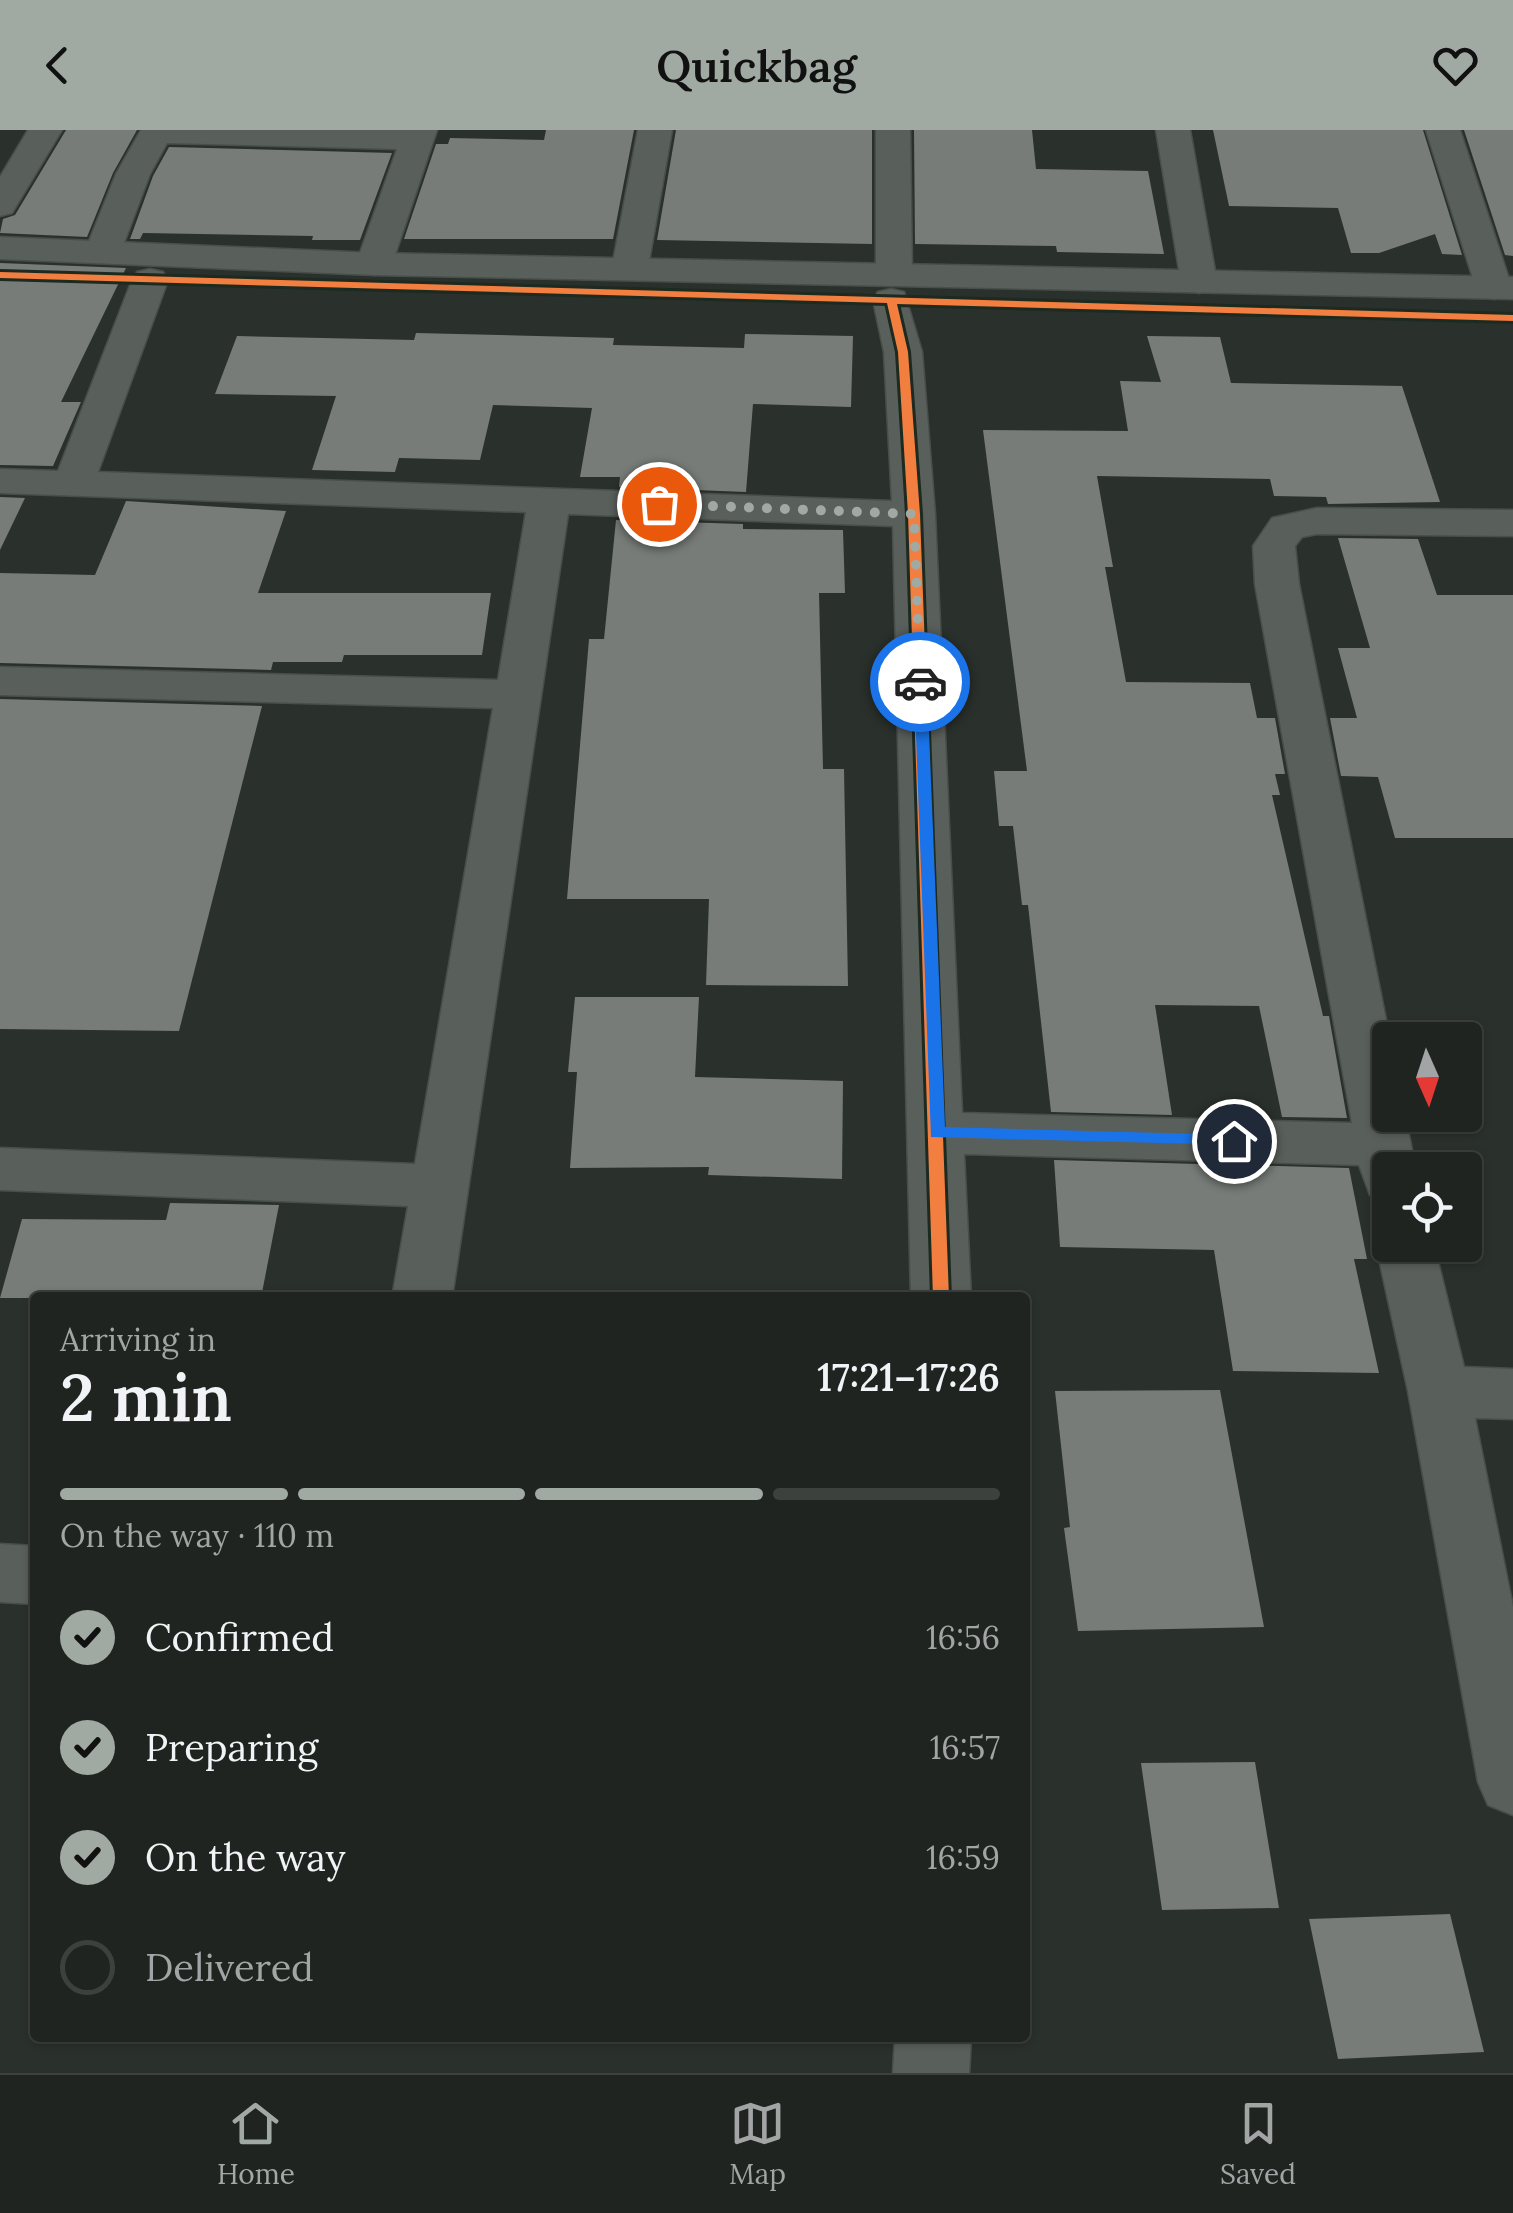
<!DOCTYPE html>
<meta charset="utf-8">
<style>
:root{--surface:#202420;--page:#2d302d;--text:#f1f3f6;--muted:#a2a4a5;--line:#3d413e;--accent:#a1a9a3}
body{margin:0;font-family:Lora,serif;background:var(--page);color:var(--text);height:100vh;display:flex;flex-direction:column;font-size:38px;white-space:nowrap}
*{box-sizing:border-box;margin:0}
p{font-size:32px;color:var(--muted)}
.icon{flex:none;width:55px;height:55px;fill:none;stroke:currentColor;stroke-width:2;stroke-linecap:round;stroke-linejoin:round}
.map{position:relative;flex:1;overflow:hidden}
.sheet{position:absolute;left:30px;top:1162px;width:1000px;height:750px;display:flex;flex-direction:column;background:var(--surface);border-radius:10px;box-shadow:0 2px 8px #0004,0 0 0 2px var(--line)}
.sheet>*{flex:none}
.needle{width:65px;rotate:177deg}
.buttons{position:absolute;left:1372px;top:892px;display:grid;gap:20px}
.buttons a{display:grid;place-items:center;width:110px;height:110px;border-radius:10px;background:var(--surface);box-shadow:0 2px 8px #0004,0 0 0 2px var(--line);font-size:50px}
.pin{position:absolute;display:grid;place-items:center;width:85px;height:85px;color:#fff;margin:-42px;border:5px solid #fff;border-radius:50%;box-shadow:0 2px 10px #0007}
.courier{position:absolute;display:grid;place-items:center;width:100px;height:100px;margin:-50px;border:8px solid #1a73e8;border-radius:50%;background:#fff;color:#222;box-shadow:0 2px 12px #0007}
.headline em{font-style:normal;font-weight:600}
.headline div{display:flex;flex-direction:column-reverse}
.headline{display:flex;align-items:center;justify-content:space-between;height:170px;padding:0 30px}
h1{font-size:65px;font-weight:600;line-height:75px}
.bar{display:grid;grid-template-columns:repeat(4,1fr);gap:15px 10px;align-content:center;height:120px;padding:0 30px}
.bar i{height:12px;border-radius:8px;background:var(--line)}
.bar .current{background:var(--accent)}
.bar p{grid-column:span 4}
ol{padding:0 30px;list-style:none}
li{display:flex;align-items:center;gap:30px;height:110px}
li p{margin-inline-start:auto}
li .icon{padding:10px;border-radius:50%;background:var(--accent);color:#111;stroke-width:4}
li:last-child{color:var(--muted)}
li i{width:55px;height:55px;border:5px solid var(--line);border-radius:50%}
header{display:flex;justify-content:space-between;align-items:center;height:130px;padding:0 30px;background:var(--accent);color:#111;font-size:45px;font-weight:600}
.tabs{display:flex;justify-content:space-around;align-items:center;height:140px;border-top:2px solid var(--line);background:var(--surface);font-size:28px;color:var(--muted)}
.tabs a{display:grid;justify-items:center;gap:5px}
.tabs .current{color:var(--accent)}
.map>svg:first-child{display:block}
.building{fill:#777c78}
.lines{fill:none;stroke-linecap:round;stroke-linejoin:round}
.street-casing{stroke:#484e49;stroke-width:3}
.secondary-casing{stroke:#484e49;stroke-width:3}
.street{fill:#595f5a;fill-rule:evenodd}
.secondary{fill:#595f5a;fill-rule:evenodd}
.cycleway-casing{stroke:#1c2a1f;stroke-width:6}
.cycleway{fill:#f27e40;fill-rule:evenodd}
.route{fill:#1a73e8}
.done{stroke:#a1a9a3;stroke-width:10;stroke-dasharray:0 18}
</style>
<header><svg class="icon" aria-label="back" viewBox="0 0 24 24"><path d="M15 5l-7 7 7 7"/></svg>Quickbag<svg class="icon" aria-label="heart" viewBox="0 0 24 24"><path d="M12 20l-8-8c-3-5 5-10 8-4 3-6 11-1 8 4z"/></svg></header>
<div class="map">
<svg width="1513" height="1943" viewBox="0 0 1513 1943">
<rect width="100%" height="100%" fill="#2a302b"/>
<g class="building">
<polygon points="66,0 137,0 113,43 87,107 0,103 3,89 15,85"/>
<polygon points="546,0 634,0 613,109 404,109 436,14 448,14 450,8 544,10"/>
<polygon points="676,0 872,0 872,114 657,110"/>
<polygon points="914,0 1032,0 1036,39 1148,41 1164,124 1057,122 1056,116 915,114"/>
<polygon points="1213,0 1423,0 1462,125 1442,124 1435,104 1379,123 1351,123 1338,78 1229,76"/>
<polygon points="1464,0 1513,0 1513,126 1505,125"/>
<polygon points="169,17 392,23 360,110 312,110 313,106 143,103 140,109 130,109 153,46"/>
<polygon points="0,133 126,138 61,272 81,272 53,336 0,335"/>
<polygon points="416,203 614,208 613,215 744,218 745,204 853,206 851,277 753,274 746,362 619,357 620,347 580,347 592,278 493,275 480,330 399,328 395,342 312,340 336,266 215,264 237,206 414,210"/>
<polygon points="1147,206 1220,207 1231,253 1402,256 1440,372 1328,374 1326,367 1274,366 1270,349 1097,346 1113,437 1105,437 1126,552 1250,553 1257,588 1275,588 1285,644 1275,644 1280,665 1272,665 1323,886 1329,886 1330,892 1347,988 1282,987 1259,876 1155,875 1172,985 1051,982 1028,775 1022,775 1013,696 999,696 994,641 1027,641 983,300 1128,301 1120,251 1161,252"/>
<polygon points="0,367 25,368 0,420"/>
<polygon points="126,371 286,381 258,463 491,463 482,525 344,525 342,532 273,532 271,540 0,533 0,443 95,445"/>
<polygon points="616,390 743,394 743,399 843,400 845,463 819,463 823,639 844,639 848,856 706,855 709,769 567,769 589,509 604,509"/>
<polygon points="1338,408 1418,409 1437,465 1513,465 1513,708 1395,708 1378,647 1341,646 1330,588 1357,588 1338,518 1370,518"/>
<polygon points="0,569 262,576 179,901 0,899"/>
<polygon points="575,867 699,867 695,947 843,951 842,1049 708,1045 709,1037 570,1038 577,942 568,942"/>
<polygon points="1054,1030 1349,1038 1367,1129 1354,1129 1379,1243 1233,1241 1214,1120 1060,1117"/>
<polygon points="170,1073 279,1075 261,1168 0,1168 22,1089 166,1090"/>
<polygon points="1220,1260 1264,1497 1078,1501 1064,1398 1070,1397 1055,1261"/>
<polygon points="1255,1632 1279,1778 1162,1780 1141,1633"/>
<polygon points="1450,1784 1484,1922 1338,1929 1309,1789"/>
</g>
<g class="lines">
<defs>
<g id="street">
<polygon points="28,0 62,0 12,83 0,86 0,47"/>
<polygon points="141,0 437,0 392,134 387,142 374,145 361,142 356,134 397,19 167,13 150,44 121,121 116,129 103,132 90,129 85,121 116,44"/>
<polygon points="638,0 672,0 648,137 643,145 630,148 617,145 612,137"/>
<polygon points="876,0 910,0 912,144 907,152 894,155 881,152 876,144"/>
<polygon points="1156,0 1190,0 1217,152 1212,160 1199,163 1186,160 1181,152"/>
<polygon points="1426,0 1460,0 1512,158 1507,166 1494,169 1481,166 1476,158"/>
<polygon points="150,139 163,142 168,150 98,342 892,371 884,222 873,170 878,162 891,159 904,162 922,222 935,384 962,983 1352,993 1255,454 1253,416 1272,388 1317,378 1513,380 1513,406 1317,404 1302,407 1295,416 1299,454 1390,910 1390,985 1405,985 1416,1040 1390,1040 1390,1071 1370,1065 1359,1035 964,1024 971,1168 911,1168 893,396 568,384 452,1168 392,1168 408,1076 0,1060 0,1018 415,1034 493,578 0,565 0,537 498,550 526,382 0,363 0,339 58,341 132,150 137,142"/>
<polygon points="1390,1097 1390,1115 1434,1115 1464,1237 1513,1239 1513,1289 1475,1288 1513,1477 1513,1685 1488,1675 1478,1652 1408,1261 1376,1115 1384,1099"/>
<polygon points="0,1414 35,1416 35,1474 0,1472"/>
<polygon points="895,1908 971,1908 969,1943 893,1943"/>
</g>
<polygon id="secondary" points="0,107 374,123 1513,147 1513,169 374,145 0,129"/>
</defs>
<use href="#street" class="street-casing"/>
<use href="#secondary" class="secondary-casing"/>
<use href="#street" class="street"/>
<use href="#secondary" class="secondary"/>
<defs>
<polygon id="cycleway" points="0,142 1513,185 1513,191 897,174 908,222 920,384 949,1168 933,1168 908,384 898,222 887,173 0,148"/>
</defs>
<use href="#cycleway" class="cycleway-casing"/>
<use href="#cycleway" class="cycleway"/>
</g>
<polygon class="route" points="920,548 927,552 945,997 1234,1005 1239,1007 1239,1015 931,1007 914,552"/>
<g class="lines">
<polyline class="done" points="659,374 914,384 920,552"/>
</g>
</svg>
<div class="buttons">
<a><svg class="needle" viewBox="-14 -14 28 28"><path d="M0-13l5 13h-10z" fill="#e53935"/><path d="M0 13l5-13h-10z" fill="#a2a4a5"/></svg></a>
<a><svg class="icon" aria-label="locate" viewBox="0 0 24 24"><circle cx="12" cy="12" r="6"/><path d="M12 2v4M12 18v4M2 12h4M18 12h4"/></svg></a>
</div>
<div class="pin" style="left:659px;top:374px;background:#ea580c"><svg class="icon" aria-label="bag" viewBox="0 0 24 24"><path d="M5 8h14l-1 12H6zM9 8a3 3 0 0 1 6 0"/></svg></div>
<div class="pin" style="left:1234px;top:1011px;background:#1f2937"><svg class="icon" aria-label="home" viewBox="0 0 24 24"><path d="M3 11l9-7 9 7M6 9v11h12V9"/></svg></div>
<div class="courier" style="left:920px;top:552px"><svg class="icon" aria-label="car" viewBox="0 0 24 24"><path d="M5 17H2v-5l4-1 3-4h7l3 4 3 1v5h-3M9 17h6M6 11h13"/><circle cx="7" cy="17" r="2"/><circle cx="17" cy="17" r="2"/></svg></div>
<section class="sheet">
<div class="headline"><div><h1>2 min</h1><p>Arriving in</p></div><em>17:21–17:26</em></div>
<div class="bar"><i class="current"></i><i class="current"></i><i class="current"></i><i></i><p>On the way · 110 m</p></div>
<ol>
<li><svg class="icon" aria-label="check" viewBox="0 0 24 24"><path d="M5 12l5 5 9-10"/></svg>Confirmed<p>16:56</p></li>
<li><svg class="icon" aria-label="check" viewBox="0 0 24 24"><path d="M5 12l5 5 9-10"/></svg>Preparing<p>16:57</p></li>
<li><svg class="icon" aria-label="check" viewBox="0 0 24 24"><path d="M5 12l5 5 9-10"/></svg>On the way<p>16:59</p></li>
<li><i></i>Delivered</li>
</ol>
</section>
</div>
<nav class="tabs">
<a class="current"><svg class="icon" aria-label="home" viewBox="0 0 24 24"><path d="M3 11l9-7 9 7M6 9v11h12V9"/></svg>Home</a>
<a><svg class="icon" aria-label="map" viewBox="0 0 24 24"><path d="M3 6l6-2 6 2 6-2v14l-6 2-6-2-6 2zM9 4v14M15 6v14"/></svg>Map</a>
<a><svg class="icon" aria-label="saved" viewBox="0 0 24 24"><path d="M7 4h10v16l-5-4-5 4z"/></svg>Saved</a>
</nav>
